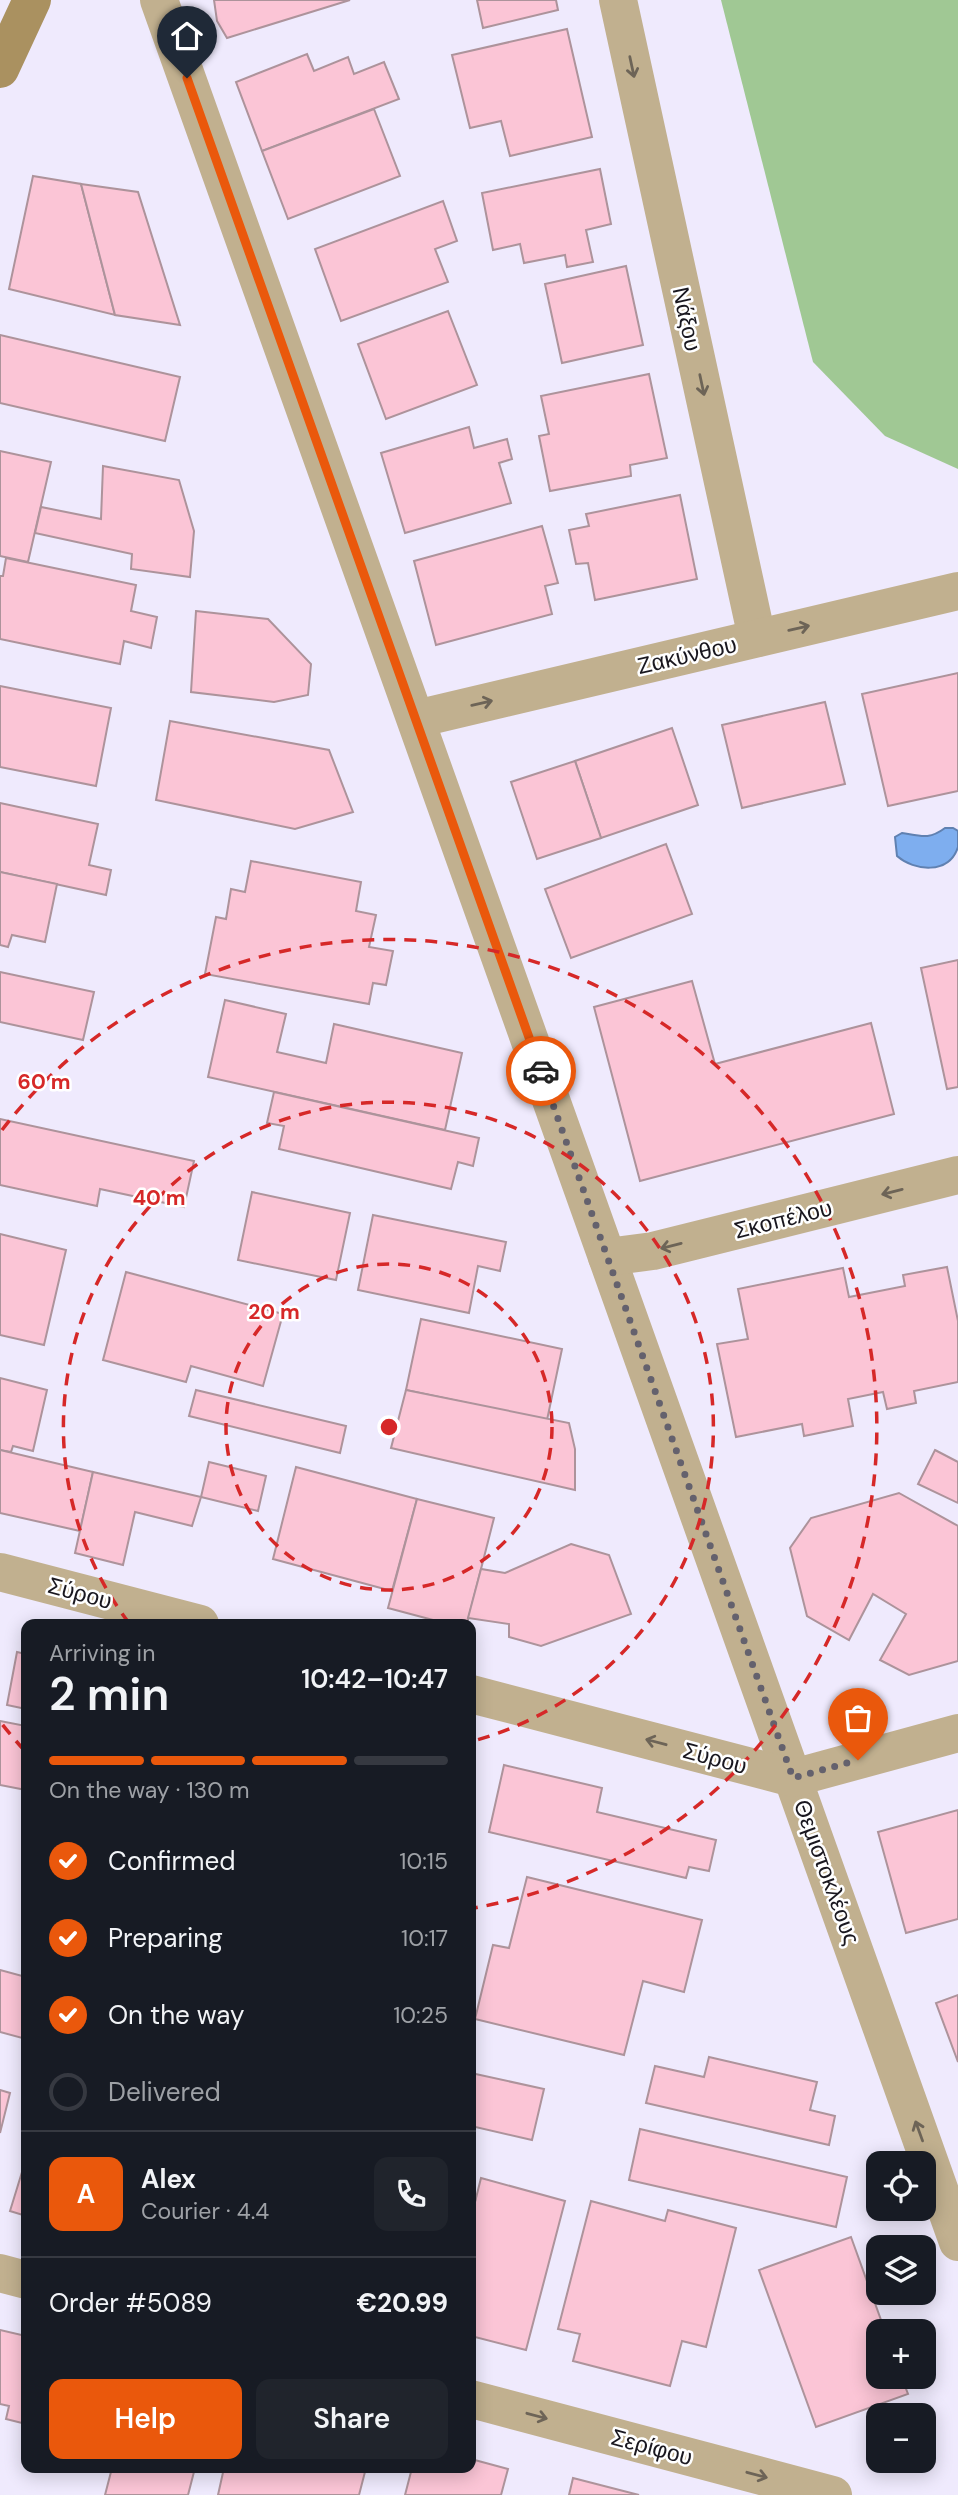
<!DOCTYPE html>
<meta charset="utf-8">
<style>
:root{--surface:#171b24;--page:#20242c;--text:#f1f3f6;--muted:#9ea1a6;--line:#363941;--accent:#ea580c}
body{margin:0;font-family:"DM Sans",sans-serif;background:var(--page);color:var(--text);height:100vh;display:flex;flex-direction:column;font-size:26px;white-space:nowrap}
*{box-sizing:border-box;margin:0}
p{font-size:23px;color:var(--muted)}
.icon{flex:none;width:38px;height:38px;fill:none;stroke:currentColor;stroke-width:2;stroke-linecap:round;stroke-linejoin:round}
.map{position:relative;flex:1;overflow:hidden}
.drawer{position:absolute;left:21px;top:1619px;width:455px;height:854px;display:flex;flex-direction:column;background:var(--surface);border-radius:14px;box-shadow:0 4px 18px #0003}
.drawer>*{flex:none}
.tools{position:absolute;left:866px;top:2151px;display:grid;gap:14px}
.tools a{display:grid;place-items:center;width:70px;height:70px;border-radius:14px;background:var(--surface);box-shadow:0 4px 18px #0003;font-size:35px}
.pin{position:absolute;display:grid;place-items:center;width:60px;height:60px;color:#fff;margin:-72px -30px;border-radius:50% 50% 50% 0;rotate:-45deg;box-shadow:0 0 7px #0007}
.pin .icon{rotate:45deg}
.courier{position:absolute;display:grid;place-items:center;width:70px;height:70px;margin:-35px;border:5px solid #ea580c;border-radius:50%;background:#fff;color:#222;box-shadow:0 2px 9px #0007}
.overview em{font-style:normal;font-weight:600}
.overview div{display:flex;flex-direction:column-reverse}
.overview{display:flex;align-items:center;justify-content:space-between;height:119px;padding:0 28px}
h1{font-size:46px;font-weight:600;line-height:52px}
.bar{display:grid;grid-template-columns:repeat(4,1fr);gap:10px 7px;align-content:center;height:84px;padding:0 28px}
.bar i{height:9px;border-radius:5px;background:var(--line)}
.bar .current{background:var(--accent)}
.bar p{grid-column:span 4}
.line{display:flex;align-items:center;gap:18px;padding:0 28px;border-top:2px solid var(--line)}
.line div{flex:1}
.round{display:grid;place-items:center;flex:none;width:74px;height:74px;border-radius:14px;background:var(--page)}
ol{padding:0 28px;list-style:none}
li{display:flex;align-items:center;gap:21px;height:77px}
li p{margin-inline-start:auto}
li .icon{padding:7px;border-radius:50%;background:var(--accent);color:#fff;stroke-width:4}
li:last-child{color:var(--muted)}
li i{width:38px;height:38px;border:4px solid var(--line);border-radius:50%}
.primary-button{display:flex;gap:14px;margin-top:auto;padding:14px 28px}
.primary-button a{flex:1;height:80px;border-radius:14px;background:var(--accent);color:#fff;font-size:28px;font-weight:600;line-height:80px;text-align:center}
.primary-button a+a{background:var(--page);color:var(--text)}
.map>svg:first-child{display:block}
.green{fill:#a0c894}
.water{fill:#7eaeef;stroke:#6081b1;stroke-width:2}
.building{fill:#fbc5d6;stroke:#ad939b;stroke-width:2}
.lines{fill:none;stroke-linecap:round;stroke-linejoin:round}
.street{stroke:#c1b08f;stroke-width:38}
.secondary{stroke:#aa9160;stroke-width:38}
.oneway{stroke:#6d6457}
.done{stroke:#64616d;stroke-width:7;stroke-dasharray:0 12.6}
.route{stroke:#ea580c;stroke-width:9}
.ring{fill:none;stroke:#d62828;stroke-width:3.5;stroke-dasharray:12 9}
.labels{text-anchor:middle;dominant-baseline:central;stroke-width:5;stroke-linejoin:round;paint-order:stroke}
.street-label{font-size:23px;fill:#19171f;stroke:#fff}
.centre{fill:#d62828;stroke:#fff;stroke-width:3.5}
.ring-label{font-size:21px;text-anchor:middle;font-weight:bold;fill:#d62828;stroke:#fff;stroke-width:5;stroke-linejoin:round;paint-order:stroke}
</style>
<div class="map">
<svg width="958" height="2495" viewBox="0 0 958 2495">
<rect width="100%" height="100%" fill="#efeafd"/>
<polygon class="green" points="721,0 958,0 958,469 885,436 813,362"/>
<path class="water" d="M 945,828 L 953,828 L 958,831 C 958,836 958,843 958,847 C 949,875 914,871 897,856 L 895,837 L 902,833 C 921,836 929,840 945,828 Z"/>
<g class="building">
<polygon points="214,0 350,0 227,38 217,21"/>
<polygon points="477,0 556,0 558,10 483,28"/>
<polygon points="567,29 592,137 510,156 501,121 470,128 452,55"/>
<polygon points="307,54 314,71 348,57 354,74 384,62 399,99 262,151 236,82"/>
<polygon points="374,109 400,176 288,219 262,151"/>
<polygon points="600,169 611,224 586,230 593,262 567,267 565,255 524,263 520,244 493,250 482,193"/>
<polygon points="33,176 81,184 115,315 9,289"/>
<polygon points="81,184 138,192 180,325 115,315"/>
<polygon points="443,201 457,241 435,249 448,282 341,321 315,249"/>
<polygon points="626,266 643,345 562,363 545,284"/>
<polygon points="448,311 477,385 386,419 358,344"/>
<polygon points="0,335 180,377 165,441 0,403"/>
<polygon points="649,374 667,458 630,465 631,476 550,491 539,436 549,434 541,396"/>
<polygon points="469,427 474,448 507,439 512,459 499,463 511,503 405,533 381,453"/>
<polygon points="0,451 51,462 28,562 0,556"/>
<polygon points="103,466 179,480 194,531 190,577 131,569 132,554 35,533 41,507 101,519"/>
<polygon points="680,495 697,579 595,600 588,563 576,564 569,530 589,526 586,514"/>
<polygon points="542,526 558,583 545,586 552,614 436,645 414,561"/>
<polygon points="6,558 136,585 131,611 157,617 151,648 124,641 120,664 0,639 0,576 3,576"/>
<polygon points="196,611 268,619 311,664 308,695 274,702 191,692"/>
<polygon points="958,673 958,791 888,806 862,694"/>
<polygon points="0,686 111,708 96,786 0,767"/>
<polygon points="825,702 845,784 742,808 722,725"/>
<polygon points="170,721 329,750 353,812 295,829 156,800"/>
<polygon points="672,728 698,805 601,838 575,761"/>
<polygon points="575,761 601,838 537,859 511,782"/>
<polygon points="0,803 98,824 89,865 111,870 106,895 0,872"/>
<polygon points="666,844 692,914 571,958 545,889"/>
<polygon points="251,861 361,882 356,911 376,915 369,947 393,951 386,985 373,983 369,1004 205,974 216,917 226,919 231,889 245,892"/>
<polygon points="0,872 57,884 45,942 12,935 8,947 0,945"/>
<polygon points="958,960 958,1087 947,1089 921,968"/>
<polygon points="0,972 94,992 83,1040 0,1022"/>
<polygon points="692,981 715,1064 871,1023 894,1114 640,1181 594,1007"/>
<polygon points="225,1000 286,1014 277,1052 326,1063 334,1024 462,1053 445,1130 208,1077"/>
<polygon points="274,1092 479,1138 473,1166 458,1162 451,1189 279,1149 284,1126 267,1123"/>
<polygon points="0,1119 194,1161 184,1207 100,1189 97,1206 0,1185"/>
<polygon points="252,1192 350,1213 336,1280 238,1260"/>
<polygon points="373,1215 506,1242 500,1271 478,1266 469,1313 358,1290"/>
<polygon points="0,1234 66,1250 44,1345 0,1335"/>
<polygon points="947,1267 958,1321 958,1382 914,1391 916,1403 887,1409 883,1392 848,1399 853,1426 804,1436 802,1424 736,1437 717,1344 748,1339 738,1289 843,1268 849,1297 905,1286 903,1275"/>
<polygon points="126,1272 283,1314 263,1386 191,1366 186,1382 103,1360"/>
<polygon points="421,1319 562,1349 547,1420 406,1390"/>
<polygon points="0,1378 47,1390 33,1451 13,1446 11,1452 0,1450"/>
<polygon points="196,1390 346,1426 340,1453 189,1416"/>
<polygon points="406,1390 569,1423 575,1449 575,1490 391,1448"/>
<polygon points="0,1450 93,1472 80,1531 0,1513"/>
<polygon points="935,1450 958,1462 958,1503 918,1484"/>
<polygon points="209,1462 266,1476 258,1511 201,1497"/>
<polygon points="296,1467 417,1499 392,1591 273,1559"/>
<polygon points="93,1472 201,1497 192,1526 135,1512 123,1565 75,1553"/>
<polygon points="899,1493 958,1526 958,1661 909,1675 880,1660 906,1614 873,1594 849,1640 807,1616 790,1548 811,1518"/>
<polygon points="417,1499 494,1518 467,1624 448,1624 388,1608"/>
<polygon points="571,1544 609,1555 631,1614 541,1646 509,1637 509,1624 468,1618 481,1569 505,1573"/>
<polygon points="17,1652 26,1654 26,1709 7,1705"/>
<polygon points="0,1721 26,1726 26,1790 0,1785"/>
<polygon points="504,1765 602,1788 597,1812 716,1840 709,1871 689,1867 686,1878 489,1832"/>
<polygon points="958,1810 958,1919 906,1933 878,1832"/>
<polygon points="527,1877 702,1920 684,1992 643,1981 624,2055 475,2019 493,1945 509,1948"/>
<polygon points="0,1970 26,1977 26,2039 0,2032"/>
<polygon points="958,1995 958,2062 936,2003"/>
<polygon points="709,2057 817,2082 810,2110 835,2116 829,2145 646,2103 655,2066 704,2077"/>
<polygon points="471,2073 544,2089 532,2140 471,2126"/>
<polygon points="0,2090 10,2093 0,2133"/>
<polygon points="640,2129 847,2177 836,2227 629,2180"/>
<polygon points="26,2159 26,2216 10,2211"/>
<polygon points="481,2178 565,2201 526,2350 471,2336 471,2218"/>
<polygon points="471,2195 476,2197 471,2218"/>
<polygon points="591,2201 665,2221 668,2210 736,2228 706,2347 682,2341 670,2386 573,2361 580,2334 558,2329"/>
<polygon points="851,2237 885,2331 878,2331 878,2376 901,2376 908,2394 816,2427 759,2270"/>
<polygon points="0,2330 26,2336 26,2424 6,2419 9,2406 0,2404"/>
<polygon points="471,2459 508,2469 501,2495 405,2495 412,2468 471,2468"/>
<polygon points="112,2468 195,2468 188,2495 105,2495"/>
<polygon points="224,2468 366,2468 359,2495 218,2495"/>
<polygon points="573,2478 639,2495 569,2495"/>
</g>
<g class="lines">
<g class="street">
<polyline points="159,0 958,2242"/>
<polyline points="618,0 757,638"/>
<polyline points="416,719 958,591"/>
<polyline points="607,1257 653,1251 958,1175"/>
<polyline points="0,1572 200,1624"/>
<polyline points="471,1694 793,1778 958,1733"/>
<polyline points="0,2273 26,2280"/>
<polyline points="471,2399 833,2495"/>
</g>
<polyline class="secondary" points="0,69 32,0"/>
</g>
<defs><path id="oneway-shaft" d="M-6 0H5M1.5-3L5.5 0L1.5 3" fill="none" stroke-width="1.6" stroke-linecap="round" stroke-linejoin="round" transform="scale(1.75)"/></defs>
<g class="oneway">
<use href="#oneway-shaft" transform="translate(632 67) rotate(78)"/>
<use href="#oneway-shaft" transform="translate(702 385) rotate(78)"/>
<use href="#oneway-shaft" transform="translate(799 628) rotate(-13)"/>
<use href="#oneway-shaft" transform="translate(482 703) rotate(-13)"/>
<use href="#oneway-shaft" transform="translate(892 1192) rotate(166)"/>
<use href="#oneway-shaft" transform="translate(671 1246) rotate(166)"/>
<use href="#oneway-shaft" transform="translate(656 1742) rotate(-165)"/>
<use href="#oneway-shaft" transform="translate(919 2131) rotate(-110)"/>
<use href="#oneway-shaft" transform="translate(537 2416) rotate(15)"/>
<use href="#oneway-shaft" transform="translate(757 2475) rotate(15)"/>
</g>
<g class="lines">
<polyline class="done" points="541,1071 793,1778 858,1760"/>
<polyline class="route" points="187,78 541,1071"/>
</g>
<g class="ring">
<circle cx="389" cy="1427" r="163"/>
<path d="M129 1623A325 325 0 1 1 473 1741"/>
<path d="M24 1750A488 488 0 0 1 2 1724M2 1130A488 488 0 1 1 474 1908"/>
</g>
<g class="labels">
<g class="street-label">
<text transform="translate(687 319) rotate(78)">Νάξου</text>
<text transform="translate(687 655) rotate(-13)">Ζακύνθου</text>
<text transform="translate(783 1219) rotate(-14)">Σκοπέλου</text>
<text transform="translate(80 1593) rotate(15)">Σύρου</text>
<text transform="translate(715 1758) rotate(15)">Σύρου</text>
<text transform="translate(827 1872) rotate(70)">Θεμιστοκλέους</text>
<text transform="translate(652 2447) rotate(15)">Σερίφου</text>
</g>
</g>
<circle cx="389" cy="1427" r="10" class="centre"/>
<g class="ring-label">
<text x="44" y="1089">60 m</text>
<text x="159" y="1205">40 m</text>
<text x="274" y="1319">20 m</text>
</g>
</svg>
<div class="tools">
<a><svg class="icon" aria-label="locate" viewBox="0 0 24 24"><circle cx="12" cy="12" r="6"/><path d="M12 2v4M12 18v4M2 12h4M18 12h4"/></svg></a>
<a><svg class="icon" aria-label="layers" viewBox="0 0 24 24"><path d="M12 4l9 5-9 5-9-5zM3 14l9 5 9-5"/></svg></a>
<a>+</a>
<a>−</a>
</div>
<div class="pin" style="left:858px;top:1760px;background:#ea580c"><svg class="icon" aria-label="bag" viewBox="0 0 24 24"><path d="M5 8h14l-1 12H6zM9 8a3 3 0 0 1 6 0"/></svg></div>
<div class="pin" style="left:187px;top:78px;background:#1f2937"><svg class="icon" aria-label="home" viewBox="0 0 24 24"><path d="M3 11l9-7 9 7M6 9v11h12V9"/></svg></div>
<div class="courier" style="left:541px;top:1071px"><svg class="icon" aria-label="car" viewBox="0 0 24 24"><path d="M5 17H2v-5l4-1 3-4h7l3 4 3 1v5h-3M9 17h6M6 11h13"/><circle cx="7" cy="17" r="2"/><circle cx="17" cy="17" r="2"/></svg></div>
<section class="drawer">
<div class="overview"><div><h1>2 min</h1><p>Arriving in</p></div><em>10:42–10:47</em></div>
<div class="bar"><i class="current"></i><i class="current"></i><i class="current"></i><i></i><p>On the way · 130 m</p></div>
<ol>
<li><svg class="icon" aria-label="check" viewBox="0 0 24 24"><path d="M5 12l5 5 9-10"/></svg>Confirmed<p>10:15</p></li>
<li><svg class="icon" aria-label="check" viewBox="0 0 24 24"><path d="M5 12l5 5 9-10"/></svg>Preparing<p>10:17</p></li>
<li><svg class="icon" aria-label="check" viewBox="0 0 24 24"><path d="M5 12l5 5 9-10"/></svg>On the way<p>10:25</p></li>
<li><i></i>Delivered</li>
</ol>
<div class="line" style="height:126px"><b class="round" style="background:var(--accent);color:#fff">A</b><div><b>Alex</b><p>Courier · 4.4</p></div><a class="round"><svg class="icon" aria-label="phone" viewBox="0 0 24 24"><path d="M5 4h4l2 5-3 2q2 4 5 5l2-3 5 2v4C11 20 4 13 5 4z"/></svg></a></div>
<div class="line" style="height:91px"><div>Order #5089</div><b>€20.99</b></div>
<div class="primary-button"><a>Help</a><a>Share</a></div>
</section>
</div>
